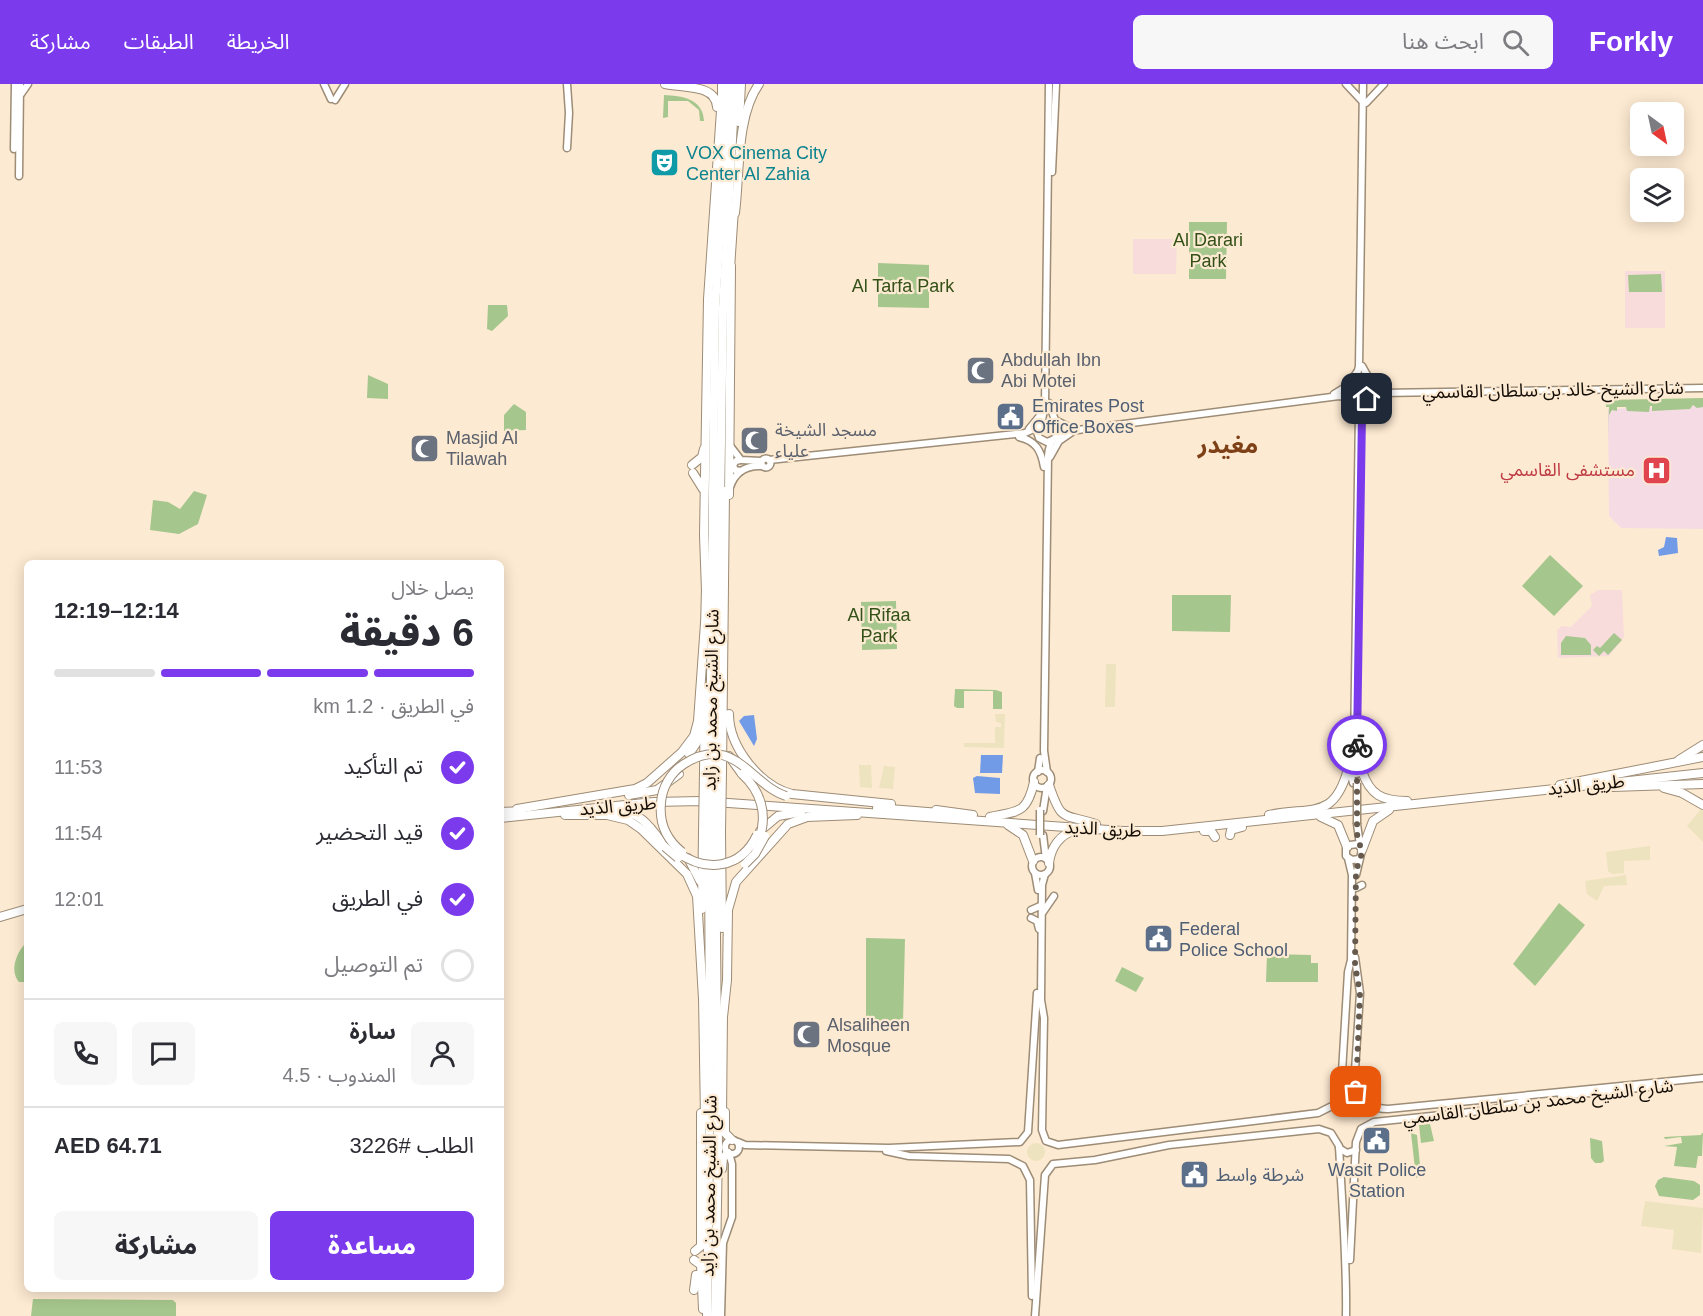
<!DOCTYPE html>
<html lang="ar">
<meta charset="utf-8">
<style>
:root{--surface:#fff;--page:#f7f7f7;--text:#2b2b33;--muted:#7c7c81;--line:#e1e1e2;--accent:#7c3aed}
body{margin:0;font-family:Arial,"Noto Sans Arabic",sans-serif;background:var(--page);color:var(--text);direction:rtl;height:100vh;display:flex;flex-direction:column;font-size:22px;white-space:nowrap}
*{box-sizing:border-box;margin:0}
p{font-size:20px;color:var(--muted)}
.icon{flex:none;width:33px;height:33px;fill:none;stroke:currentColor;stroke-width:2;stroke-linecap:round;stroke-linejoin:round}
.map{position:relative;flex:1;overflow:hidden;direction:ltr}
.panel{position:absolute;left:24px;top:476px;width:480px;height:732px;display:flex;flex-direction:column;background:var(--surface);border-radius:9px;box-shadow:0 3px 15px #0003;direction:rtl}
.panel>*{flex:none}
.needle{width:39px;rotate:147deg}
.tools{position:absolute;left:1630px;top:18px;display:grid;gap:12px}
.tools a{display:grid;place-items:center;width:54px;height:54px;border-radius:9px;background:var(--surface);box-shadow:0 3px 15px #0003;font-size:30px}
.pin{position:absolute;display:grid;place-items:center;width:51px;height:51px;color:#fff;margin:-26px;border-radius:12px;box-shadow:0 3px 9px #0006}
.courier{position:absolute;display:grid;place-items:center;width:60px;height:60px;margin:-30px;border:4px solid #7c3aed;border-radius:50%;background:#fff;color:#222;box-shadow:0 2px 8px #0007}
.overview em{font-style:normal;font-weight:800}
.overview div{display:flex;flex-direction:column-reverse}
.overview{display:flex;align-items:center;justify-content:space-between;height:102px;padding:0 30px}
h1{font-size:39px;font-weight:800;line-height:45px}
.bar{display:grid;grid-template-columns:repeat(4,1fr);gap:9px 6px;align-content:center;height:72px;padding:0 30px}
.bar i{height:8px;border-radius:4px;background:var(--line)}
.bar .active{background:var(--accent)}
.bar p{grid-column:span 4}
.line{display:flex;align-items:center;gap:15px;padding:0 30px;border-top:2px solid var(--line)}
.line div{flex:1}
.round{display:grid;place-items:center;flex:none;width:63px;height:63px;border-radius:9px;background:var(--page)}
ol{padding:0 30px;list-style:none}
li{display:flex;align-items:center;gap:18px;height:66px}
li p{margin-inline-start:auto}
li .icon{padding:6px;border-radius:50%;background:var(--accent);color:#fff;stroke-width:4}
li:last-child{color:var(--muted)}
li i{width:33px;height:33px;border:3px solid var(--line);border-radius:50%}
.cta{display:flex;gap:12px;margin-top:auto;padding:12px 30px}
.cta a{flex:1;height:69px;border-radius:9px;background:var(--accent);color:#fff;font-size:24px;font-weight:800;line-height:69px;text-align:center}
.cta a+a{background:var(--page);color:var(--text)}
header{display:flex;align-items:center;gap:36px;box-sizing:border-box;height:84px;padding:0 30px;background:var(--accent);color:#fff}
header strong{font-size:28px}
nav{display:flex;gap:33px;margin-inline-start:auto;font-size:21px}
.search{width:420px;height:54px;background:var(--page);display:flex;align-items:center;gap:15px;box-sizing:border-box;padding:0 21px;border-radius:9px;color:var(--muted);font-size:22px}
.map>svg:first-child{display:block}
.education{fill:#f7dcdb}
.medical{fill:#f5dbe4}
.green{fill:#a5c68c}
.sand{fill:#ede3be}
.water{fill:#729be7}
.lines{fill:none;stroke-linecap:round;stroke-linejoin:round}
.major-casing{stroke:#9d8c76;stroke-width:9}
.highway-casing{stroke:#9d8c76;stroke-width:10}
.major{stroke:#fff;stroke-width:6}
.highway{stroke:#fff;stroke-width:8}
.major-bridge-casing{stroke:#9d8c76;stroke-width:9;stroke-linecap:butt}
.highway-bridge-casing{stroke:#9d8c76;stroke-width:10;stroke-linecap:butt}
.major-bridge{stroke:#fff;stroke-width:6}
.highway-bridge{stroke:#fff;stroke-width:8}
.done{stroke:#655a4d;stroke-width:6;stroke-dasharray:0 10.8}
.route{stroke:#7c3aed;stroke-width:8}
.labels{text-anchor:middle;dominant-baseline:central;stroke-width:4.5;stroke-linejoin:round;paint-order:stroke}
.culture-label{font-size:18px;fill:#0d838f;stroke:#fdead2;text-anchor:start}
.park-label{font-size:18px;fill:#335117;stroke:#fdead2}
.worship-label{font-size:18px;fill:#5b616d;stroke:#fdead2;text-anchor:start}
.street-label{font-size:18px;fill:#130d06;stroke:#fdead2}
.service-label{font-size:18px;fill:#4e5e75;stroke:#fdead2;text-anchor:start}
.health-label{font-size:18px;fill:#be3a42;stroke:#fdead2;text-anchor:end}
.district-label{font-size:24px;font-weight:bold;fill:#7e4017;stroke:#fdead2}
</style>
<header>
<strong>Forkly</strong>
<div class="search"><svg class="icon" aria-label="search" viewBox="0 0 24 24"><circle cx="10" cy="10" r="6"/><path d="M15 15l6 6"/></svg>ابحث هنا</div>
<nav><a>الخريطة</a><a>الطبقات</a><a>مشاركة</a></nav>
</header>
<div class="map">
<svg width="1703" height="1232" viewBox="0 0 1703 1232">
<rect width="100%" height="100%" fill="#fdead2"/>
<g class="education">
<polygon points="1133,155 1177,155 1176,190 1133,190"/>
<rect x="1625" y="187" width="40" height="57"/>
<polygon points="1622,506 1624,553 1609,572 1558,574 1557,546 1562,542 1571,543 1592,522 1590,511 1598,506"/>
</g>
<polygon class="medical" points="1703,322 1703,445 1621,444 1609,432 1608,325"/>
<g class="green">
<path d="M 664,11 C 681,12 703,14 704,37 L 700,37 L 699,26 L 688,17 L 668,17 L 668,33 L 663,34 Z"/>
<polygon points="1189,138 1227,138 1226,195 1189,195"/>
<polygon points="878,179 929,181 929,224 878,223"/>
<polygon points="1661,190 1662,208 1629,208 1628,191"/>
<polygon points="488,221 507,221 508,232 492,247 487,245"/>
<polygon points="368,291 388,300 388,315 367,314"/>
<polygon points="1703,314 1703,323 1697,324 1693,321 1690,325 1652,327 1652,322 1650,322 1649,328 1627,327 1626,323 1617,323 1617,327 1612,326 1609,331 1608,353 1609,323 1606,323 1606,316"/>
<polygon points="514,320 526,328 526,346 504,347 504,331"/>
<polygon points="194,407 207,411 198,440 179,450 150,446 153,416 168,418 180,425"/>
<polygon points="1550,471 1583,502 1554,532 1522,502"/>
<polygon points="1172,511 1231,511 1230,548 1172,547"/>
<polygon points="896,517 897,565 862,566 861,518"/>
<polygon points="1614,549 1622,556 1608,571 1604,567 1599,572 1593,566 1597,562 1600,564"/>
<polygon points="1566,552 1585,554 1591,561 1591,571 1561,571 1561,559"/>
<polygon points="955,605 996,606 1002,608 1002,625 993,625 993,607 964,607 964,624 957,624 954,622"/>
<polygon points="1559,819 1585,841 1535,902 1513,880"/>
<polygon points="866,854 905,855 903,939 866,938"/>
<path d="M 27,858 L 27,867 L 24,868 L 27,890 L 24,891 L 27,898 L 19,898 C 9,886 17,867 27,858 Z"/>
<polygon points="1267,870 1311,871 1311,879 1318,879 1318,898 1266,898"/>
<polygon points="1122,883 1144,894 1136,908 1115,897"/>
<polygon points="1430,1040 1434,1057 1421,1059 1419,1041"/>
<polygon points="1411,1049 1417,1051 1421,1091 1416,1094"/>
<polygon points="1702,1049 1703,1049 1702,1072 1698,1072 1696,1084 1674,1082 1677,1063 1664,1062 1682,1059 1681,1053 1665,1055 1664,1053 1701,1051"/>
<polygon points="1590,1054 1602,1057 1604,1077 1601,1079 1595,1079 1591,1074"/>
<polygon points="1664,1093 1694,1097 1700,1101 1700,1111 1693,1116 1659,1112 1655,1102 1658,1096"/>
<polygon points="33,1215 173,1216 176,1219 176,1232 31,1232"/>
</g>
<g class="sand">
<polygon points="1106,580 1116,580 1115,623 1105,623"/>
<polygon points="995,630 1005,630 1004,664 964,663 964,659 995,659 995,643 1001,643 1001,639 996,638"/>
<polygon points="859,681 871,681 872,704 860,703"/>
<polygon points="884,682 895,683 893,705 879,704"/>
<polygon points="1701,725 1703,727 1703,758 1687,742"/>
<polygon points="1650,762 1650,776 1624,777 1624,789 1612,790 1608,787 1606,768"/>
<polygon points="1626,791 1627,801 1604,802 1597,817 1587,810 1585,797"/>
<circle cx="1036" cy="1068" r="9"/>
<polygon points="1645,1117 1703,1124 1701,1169 1672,1165 1674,1146 1641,1142"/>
</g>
<g class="water">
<polygon points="1666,453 1677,454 1678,469 1659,472 1658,466 1664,463"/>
<polygon points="754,631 757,655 754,662 739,637 744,632"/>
<polygon points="981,671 1003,671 1002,689 980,689"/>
<polygon points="977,692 1000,694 1000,710 975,709 973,694"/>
</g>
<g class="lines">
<defs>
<g id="major">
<polyline points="324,0 331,15"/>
<polyline points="567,0 569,29 567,64"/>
<polyline points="1346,0 1362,17"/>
<polyline points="21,10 28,0"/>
<polyline points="335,16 345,0"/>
<polyline points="1366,19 1384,0"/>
<polyline points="14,65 15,0"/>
<polyline points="1052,88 1056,0"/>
<polyline points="19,92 20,0"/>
<polyline points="1362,282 1371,298 1386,306"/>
<polyline points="1355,300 1359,282 1363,0"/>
<polyline points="1334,310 1347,302 1357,288"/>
<polyline points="1369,313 1381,309 1703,304"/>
<polyline points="1049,319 1055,336 1067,342"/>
<polyline points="1362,338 1367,322 1382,312"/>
<polyline points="1041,341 1045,321 1049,0"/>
<polyline points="1029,345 1043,328"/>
<path d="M 1019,353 C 1036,357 1041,366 1044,383"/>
<polyline points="1052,356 1047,358 1039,354 1037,348 1041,341 1046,339 1057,344 1070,343"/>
<polyline points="731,363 741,376 761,377"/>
<polyline points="1050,373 1059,357 1072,348"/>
<circle cx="766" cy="379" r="4.5"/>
<polyline points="740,376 736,377 733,381 735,386 741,387"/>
<polyline points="769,376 1025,349 1038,343"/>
<path d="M 730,403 C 735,388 746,381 762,382"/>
<polyline points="1357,660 1360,674"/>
<circle cx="1355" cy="681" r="9"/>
<polyline points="1350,674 1354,664 1359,328 1351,306 1357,299 1366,300 1370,307 1368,313 1362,317 1355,316"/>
<circle cx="1042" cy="695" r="9"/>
<polyline points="1038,688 1040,674"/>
<path d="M 1047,688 L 1044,667 L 1048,372 C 1049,357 1055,350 1070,347 L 1339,312 L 1354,314"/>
<polyline points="1350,688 1353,699"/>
<polyline points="1043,727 1047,702"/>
<polyline points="1357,740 1360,761"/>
<polyline points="1043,751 1046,775"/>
<circle cx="1041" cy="782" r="9"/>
<polyline points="1035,789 1038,806"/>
<polyline points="1045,790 1042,801 1041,916 1044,934 1042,1046 1046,1057 1058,1061 1318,1029 1334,1021 1341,1005 1348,888 1351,876 1352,791 1348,774"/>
<polyline points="1356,791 1362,766 1358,760 1350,761 1346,765 1346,772 1352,776 1359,775"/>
<polyline points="1356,804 1362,801"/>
<polyline points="1031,826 1040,822 1042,826"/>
<polyline points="1043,828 1054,812"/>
<polyline points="1031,834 1037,837 1039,845"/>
<path d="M 1355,873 L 1360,909 L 1354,1002 C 1359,1017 1373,1025 1388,1025 L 1703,994"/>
<polyline points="1561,1012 1658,1002"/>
<circle cx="732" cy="1063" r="7"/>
<polyline points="738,1058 745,1061 889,1064 1020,1058 1028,1048 1037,909"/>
<polyline points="1339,1064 1347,1069 1356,1066"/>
<polyline points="886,1067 909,1072 1009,1075 1023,1082 1030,1096 1032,1212"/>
<polyline points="1350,1176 1356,1058 1361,1045 1374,1038 1490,1026 1527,1016"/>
<polyline points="721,1232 723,1159 732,1133 732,1080 729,1069"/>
<path d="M 1035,1232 L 1045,1091 L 1053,1080 L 1095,1076 L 1169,1061 L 1319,1045 L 1331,1049 L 1339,1062 C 1342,1119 1347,1175 1346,1232"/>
</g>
<g id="highway">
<path d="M 665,0 C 683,4 716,0 717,23"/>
<polyline points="722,17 722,0"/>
<polyline points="739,38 741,0"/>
<path d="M 735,129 C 740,91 736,32 759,0"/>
<polyline points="730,185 734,125"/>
<polyline points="692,381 702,373 704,365"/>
<polyline points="693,389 703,405"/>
<polyline points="729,411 731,182"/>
<polyline points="706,507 704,451 708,215 722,12"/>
<polyline points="705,543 706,504"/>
<path d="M 729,630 C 729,663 760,702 792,710 L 891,720"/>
<polyline points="689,670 697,658 701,643"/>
<polyline points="729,672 742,690"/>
<polyline points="1679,676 1703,661"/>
<polyline points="722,687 725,407"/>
<path d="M 1362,687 C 1370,711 1382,717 1407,717"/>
<polyline points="704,688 705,606"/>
<polyline points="710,688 715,224 729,0"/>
<polyline points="716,688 723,224 735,0"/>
<path d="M 1049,701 C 1062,739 1062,729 1096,740"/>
<polyline points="1560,701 1703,673"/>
<polyline points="1612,703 1703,700"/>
<polyline points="1664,704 1682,709 1703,721"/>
<polyline points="629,711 657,706 679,690"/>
<polyline points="877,724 940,729"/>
<polyline points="517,725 635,705 647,699 682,668 694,652 698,637 705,539"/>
<polyline points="936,726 973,731"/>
<path d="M 610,727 C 640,725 650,742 665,763"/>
<polyline points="501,728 521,727"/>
<polyline points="565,731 607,731 628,736 641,745 687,790 697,812 703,915"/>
<path d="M 1269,731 C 1311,722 1334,737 1348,685"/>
<path d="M 990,733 C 1018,727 1027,730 1034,698"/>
<polyline points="1321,733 1338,741 1347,763"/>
<polyline points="501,734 654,718 700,717 1123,747 1162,747 1703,689"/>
<polyline points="1008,741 1023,751 1033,777"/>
<polyline points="760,747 778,732 801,728"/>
<polyline points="1204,747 1211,747 1215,753"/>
<polyline points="721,748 722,844"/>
<polyline points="1230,751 1231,746 1242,743"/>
<polyline points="1362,766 1373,737 1389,726"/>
<polyline points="688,774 700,797"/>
<path d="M 1049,779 C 1051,763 1060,750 1076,746"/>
<polyline points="702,825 703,748"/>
<polyline points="0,833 27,825"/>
<polyline points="703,912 705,1035"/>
<polyline points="723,933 727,896 728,826 736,798 788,740 807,733 857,731"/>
<polyline points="725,1028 725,1049 732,1056"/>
<polyline points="722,1033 723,928"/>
<polyline points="722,1085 723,1074 728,1069"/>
<polyline points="695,1167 701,1162 701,1029"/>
<polyline points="694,1176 701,1181 703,1225"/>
<polyline points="694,1206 696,1191 701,1191"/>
<polyline points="707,1232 710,1000 709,748"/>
<polyline points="715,1232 718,1064 715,748"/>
</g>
</defs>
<use href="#major" class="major-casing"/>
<use href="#highway" class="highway-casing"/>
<use href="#major" class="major"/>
<use href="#highway" class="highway"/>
<defs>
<g id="major-bridge">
<polyline points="1357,740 1357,699"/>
<polyline points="1040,751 1040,726"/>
</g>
<g id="highway-bridge">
<path d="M 742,690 C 761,707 768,731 759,755"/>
<polyline points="703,748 704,688"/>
<polyline points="709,748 710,688"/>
<polyline points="715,748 716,688"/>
<polyline points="721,748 722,687"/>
<polyline points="665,763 678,774"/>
<path d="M 677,768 C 706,789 741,785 757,751"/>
<path d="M 682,768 C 667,756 659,739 661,719 C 662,704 670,689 684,680 C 733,648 751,701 786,712"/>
<polyline points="745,780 755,770 765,752"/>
</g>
</defs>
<use href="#major-bridge" class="major-bridge-casing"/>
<use href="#highway-bridge" class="highway-bridge-casing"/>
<use href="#major-bridge" class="major-bridge"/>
<use href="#highway-bridge" class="highway-bridge"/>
</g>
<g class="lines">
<polyline class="done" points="1356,1008 1360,909 1355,881 1356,787 1362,769 1357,750 1357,697 1364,682 1357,661"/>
<polyline class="route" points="1357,661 1362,329 1367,315"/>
</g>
<defs>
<symbol id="theatre-square" viewBox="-11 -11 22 22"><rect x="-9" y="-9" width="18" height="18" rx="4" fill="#0f9aa8" stroke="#fdead2"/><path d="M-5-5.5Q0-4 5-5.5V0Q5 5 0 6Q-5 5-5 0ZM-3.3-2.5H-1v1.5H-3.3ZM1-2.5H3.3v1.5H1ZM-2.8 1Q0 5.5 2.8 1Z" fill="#fff"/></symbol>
<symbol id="mosque-square" viewBox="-11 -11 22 22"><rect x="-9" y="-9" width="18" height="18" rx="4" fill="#6b7280" stroke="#fdead2"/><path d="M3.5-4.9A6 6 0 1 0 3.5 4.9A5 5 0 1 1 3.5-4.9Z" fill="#fff"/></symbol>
<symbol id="civic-square" viewBox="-11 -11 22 22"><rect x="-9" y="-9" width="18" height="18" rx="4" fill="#5c6f8a" stroke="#fdead2"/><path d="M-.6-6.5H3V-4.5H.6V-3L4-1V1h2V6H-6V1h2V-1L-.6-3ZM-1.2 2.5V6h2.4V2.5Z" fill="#fff"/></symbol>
<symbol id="hospital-square" viewBox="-11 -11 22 22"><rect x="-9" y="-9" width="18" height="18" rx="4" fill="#e0444e" stroke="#fdead2"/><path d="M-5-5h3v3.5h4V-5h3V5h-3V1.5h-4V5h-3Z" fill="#fff"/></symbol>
</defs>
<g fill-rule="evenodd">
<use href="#theatre-square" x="648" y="62" width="33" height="33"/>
<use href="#mosque-square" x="964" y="270" width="33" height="33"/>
<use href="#civic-square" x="994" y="316" width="33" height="33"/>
<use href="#mosque-square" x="738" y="340" width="33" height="33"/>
<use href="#mosque-square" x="408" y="348" width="33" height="33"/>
<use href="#hospital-square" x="1640" y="370" width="33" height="33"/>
<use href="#civic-square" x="1142" y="838" width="33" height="33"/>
<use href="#mosque-square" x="790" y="934" width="33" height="33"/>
<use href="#civic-square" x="1360" y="1040" width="33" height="33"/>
<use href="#civic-square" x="1178" y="1074" width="33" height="33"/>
</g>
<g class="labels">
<g class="culture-label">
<text x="686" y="69">VOX Cinema City<tspan x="686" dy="21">Center Al Zahia</tspan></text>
</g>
<g class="park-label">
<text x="1208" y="156">Al Darari<tspan x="1208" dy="21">Park</tspan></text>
<text x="903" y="202">Al Tarfa Park</text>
<text x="879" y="531">Al Rifaa<tspan x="879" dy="21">Park</tspan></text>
</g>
<g class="worship-label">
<text x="1001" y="276">Abdullah Ibn<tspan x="1001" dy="21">Abi Motei</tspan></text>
<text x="775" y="346">مسجد الشيخة<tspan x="775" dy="21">علياء</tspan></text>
<text x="446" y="354">Masjid Al<tspan x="446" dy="21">Tilawah</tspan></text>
<text x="827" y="941">Alsaliheen<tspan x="827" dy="21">Mosque</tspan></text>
</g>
<g class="street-label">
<text transform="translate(1553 306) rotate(-1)">شارع الشيخ خالد بن سلطان القاسمي</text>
<text transform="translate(711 616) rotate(-89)">شارع الشيخ محمد بن زايد</text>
<text transform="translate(1586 701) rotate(-6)">طريق الذيد</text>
<text transform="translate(618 722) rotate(-5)">طريق الذيد</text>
<text transform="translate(1103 745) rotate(3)">طريق الذيد</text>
<text transform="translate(1538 1018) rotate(-7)">شارع الشيخ محمد بن سلطان القاسمي</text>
<text transform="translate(709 1102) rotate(-89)">شارع الشيخ محمد بن زايد</text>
</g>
<g class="service-label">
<text x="1032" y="322">Emirates Post<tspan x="1032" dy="21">Office Boxes</tspan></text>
<text x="1179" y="845">Federal<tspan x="1179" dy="21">Police School</tspan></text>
<text x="1377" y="1086" text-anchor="middle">Wasit Police<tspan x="1377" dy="21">Station</tspan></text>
<text x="1216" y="1091">شرطة واسط</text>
</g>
<g class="health-label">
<text x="1635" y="386">مستشفى القاسمي</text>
</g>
<g class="district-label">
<text x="1228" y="360">مغيدر</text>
</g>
</g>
</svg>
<div class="tools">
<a><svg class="needle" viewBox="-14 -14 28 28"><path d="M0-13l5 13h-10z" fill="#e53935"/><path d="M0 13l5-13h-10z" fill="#7c7c81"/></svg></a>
<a><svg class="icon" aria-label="layers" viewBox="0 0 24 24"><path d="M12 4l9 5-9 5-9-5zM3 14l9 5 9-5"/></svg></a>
</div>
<div class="pin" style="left:1356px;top:1008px;background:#ea580c"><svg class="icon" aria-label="bag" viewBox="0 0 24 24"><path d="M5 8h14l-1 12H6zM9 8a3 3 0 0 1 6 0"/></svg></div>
<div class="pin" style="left:1367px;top:315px;background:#1f2937"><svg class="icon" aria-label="home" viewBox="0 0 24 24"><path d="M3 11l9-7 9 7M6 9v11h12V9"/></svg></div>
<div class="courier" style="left:1357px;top:661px"><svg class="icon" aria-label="bike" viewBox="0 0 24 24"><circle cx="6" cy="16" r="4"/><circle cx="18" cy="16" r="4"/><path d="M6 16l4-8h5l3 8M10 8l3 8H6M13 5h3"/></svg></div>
<section class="panel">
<div class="overview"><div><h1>6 دقيقة</h1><p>يصل خلال</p></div><em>12:14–12:19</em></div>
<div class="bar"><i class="active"></i><i class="active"></i><i class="active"></i><i></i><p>في الطريق · 1.2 km</p></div>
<ol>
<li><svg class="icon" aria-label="check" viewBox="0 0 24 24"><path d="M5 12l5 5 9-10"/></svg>تم التأكيد<p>11:53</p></li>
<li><svg class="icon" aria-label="check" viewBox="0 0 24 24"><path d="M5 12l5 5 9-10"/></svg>قيد التحضير<p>11:54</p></li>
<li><svg class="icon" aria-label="check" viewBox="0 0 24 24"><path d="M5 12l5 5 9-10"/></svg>في الطريق<p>12:01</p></li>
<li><i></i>تم التوصيل</li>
</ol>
<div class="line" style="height:108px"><a class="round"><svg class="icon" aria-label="person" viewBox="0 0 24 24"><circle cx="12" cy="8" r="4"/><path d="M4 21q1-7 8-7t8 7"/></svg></a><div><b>سارة</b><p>المندوب · 4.5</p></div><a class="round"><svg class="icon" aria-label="chat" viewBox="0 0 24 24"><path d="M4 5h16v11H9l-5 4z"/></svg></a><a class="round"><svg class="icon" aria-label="phone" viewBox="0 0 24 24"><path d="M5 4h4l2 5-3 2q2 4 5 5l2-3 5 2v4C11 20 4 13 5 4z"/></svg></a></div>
<div class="line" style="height:78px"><div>الطلب #3226</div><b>AED 64.71</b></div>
<div class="cta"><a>مساعدة</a><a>مشاركة</a></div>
</section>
</div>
